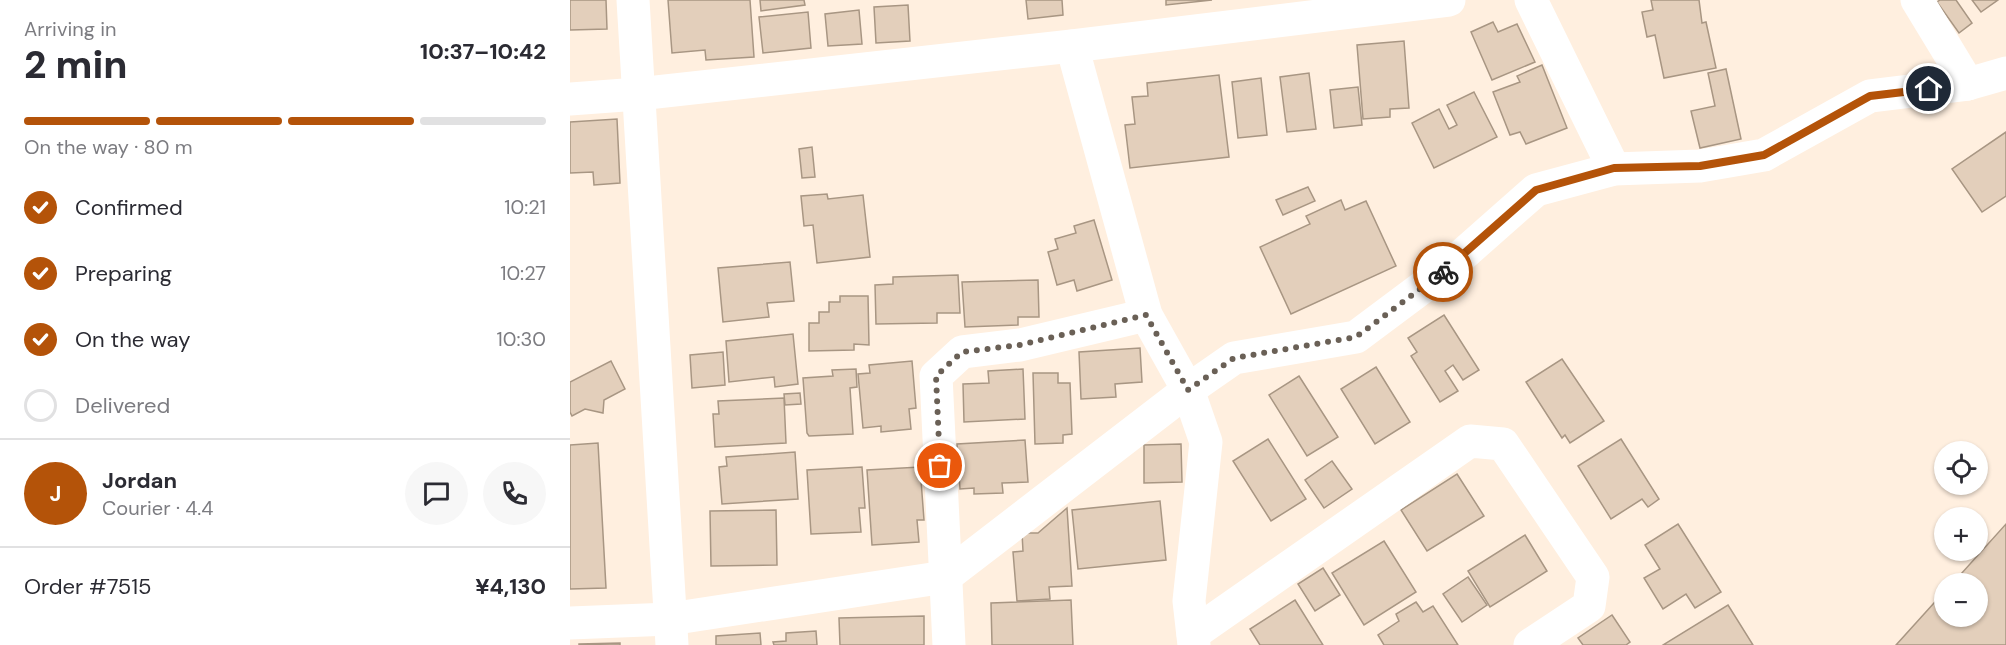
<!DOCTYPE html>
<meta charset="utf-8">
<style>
:root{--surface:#fff;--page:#f7f7f7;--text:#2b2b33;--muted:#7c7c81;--line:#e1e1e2;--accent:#b45309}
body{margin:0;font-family:"DM Sans",sans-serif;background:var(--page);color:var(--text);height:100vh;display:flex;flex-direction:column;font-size:22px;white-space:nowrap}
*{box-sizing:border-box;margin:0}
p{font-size:20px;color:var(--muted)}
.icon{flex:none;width:33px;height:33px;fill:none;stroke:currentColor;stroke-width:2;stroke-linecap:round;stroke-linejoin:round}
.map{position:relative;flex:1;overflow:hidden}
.drawer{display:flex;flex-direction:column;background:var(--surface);width:570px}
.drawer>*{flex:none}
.fabs{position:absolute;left:1364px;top:441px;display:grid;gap:12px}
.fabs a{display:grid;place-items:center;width:54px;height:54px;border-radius:50%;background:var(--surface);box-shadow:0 2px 4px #0004;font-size:30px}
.pin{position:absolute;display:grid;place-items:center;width:51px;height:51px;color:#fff;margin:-26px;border:3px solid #fff;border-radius:50%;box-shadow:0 2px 6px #0007}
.courier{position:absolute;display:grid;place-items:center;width:60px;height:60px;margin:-30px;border:4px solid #b45309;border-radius:50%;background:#fff;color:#222;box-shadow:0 2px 8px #0007}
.summary em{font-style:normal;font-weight:800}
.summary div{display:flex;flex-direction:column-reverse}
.summary{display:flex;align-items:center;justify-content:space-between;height:102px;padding:0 24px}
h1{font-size:39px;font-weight:800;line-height:45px}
.bar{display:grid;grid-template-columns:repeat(4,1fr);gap:9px 6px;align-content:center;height:72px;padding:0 24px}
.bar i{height:8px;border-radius:4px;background:var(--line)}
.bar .active{background:var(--accent)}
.bar p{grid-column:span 4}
.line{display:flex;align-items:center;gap:15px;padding:0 24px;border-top:2px solid var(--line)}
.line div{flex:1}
.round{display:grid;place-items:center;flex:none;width:63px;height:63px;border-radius:32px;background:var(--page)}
ol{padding:0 24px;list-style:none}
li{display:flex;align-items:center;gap:18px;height:66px}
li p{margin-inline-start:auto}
li .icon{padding:6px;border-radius:50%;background:var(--accent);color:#fff;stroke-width:4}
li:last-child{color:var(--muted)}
li i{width:33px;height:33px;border:3px solid var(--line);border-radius:50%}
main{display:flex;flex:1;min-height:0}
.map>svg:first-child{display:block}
.building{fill:#e3cfbb;stroke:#a89683;stroke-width:1.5}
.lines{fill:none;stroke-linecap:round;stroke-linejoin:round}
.minor{stroke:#fff;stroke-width:33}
.tertiary{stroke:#fff;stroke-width:33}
.done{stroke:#6a6056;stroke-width:6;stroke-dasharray:0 10.8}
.route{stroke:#b45309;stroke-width:8}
</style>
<main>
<section class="drawer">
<div class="summary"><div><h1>2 min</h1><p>Arriving in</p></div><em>10:37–10:42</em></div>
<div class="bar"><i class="active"></i><i class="active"></i><i class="active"></i><i></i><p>On the way · 80 m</p></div>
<ol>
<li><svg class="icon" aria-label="check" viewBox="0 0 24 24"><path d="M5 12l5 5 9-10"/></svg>Confirmed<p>10:21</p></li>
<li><svg class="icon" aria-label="check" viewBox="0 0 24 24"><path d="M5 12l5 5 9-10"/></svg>Preparing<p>10:27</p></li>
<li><svg class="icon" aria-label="check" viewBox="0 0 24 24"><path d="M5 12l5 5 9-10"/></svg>On the way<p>10:30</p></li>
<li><i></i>Delivered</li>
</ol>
<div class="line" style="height:108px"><b class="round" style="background:var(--accent);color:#fff">J</b><div><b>Jordan</b><p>Courier · 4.4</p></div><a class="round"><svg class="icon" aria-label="chat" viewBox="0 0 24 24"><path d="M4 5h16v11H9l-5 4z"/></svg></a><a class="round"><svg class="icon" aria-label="phone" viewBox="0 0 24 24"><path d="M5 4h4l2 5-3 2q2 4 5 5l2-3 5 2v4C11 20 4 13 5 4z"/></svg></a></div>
<div class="line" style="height:78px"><div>Order #7515</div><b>¥4,130</b></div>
</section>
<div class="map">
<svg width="1436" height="645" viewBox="0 0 1436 645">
<rect width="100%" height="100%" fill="#ffefdf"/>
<g class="building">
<polygon points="0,0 36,0 37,29 0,30"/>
<polygon points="98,0 180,0 184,57 136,60 135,50 102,53"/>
<polygon points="190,0 234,0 235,5 191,11"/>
<polygon points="456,0 492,0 493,15 458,19"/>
<polygon points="596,0 642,0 596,5"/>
<polygon points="1081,0 1129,0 1132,23 1136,22 1146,68 1094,78 1085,35 1077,37 1072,12 1083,10"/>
<polygon points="1370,0 1386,0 1402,23 1389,33 1367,2"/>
<polygon points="1402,0 1428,0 1411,12"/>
<polygon points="338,5 340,41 306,43 304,7"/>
<polygon points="289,10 292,44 258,46 255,14"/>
<polygon points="238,12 241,48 193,53 189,17"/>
<polygon points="923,22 928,32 947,24 965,62 922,80 901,32"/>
<polygon points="834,41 839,108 820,109 820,117 793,119 787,45"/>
<polygon points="972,65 997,128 956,144 950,132 940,135 923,92 950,82 947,76"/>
<polygon points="1156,69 1171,139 1130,148 1121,111 1145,106 1138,73"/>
<polygon points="739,73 746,129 717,132 710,77"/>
<polygon points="649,75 659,157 560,168 555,125 565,124 562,97 578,96 577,83"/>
<polygon points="691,78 697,135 668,138 662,82"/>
<polygon points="788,87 792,125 764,128 760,90"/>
<polygon points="904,92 927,137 864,168 842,123 869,109 879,129 887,125 877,105"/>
<polygon points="47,119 50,183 24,185 23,172 0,173 0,122"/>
<polygon points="1436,132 1436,196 1412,212 1382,169"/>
<polygon points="242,147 245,177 232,178 229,149"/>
<polygon points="738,187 745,201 713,215 706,200"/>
<polygon points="257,194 258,199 293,195 300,257 247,263 243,225 234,226 231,196"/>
<polygon points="771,200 775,210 796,201 826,266 721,314 690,247 740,224 736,216"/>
<polygon points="524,220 542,280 507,291 504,280 487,285 478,252 488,249 485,239 506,233 504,226"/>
<polygon points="220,262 224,301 197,303 199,317 153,322 148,268"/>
<polygon points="388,275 390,313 367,313 367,323 306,324 305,285 323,284 323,277"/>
<polygon points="468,280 469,317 448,317 448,325 395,327 392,282"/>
<polygon points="270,296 298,296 299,345 284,344 284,350 239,351 239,323 249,323 249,312 259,312 259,302 270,302"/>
<polygon points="874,315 909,370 893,380 883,365 875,371 888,391 870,402 841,356 847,352 838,338"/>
<polygon points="223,334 228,384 205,387 204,377 159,382 156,341"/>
<polygon points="570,348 572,382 545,384 546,397 511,399 509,352"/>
<polygon points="153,352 155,385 122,388 120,355"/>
<polygon points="992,359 1034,421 1000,443 995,435 992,438 956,382"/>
<polygon points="41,361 55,389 34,400 33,413 15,409 2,416 0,412 0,382"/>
<polygon points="342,361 346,408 339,409 341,429 311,432 311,426 293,428 288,374 300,373 299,365"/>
<polygon points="806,367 840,422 805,444 771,389"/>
<polygon points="286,369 287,387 280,388 283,434 239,436 237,433 233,378 263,376 262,370"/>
<polygon points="453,369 455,419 394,422 393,384 419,383 418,371"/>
<polygon points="463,373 488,373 488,383 500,383 502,434 493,435 493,443 465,444"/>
<polygon points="729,376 768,437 737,456 699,395"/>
<polygon points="230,393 231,404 215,405 214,394"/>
<polygon points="214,398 216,443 145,447 143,414 149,414 148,401"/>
<polygon points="698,439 736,499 701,521 663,461"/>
<polygon points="1051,439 1089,499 1078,507 1072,499 1041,519 1008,466"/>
<polygon points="455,440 458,482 432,483 433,493 404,494 404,488 390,489 387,444"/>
<polygon points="28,443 36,588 0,589 0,445"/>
<polygon points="611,444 612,482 574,483 574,445"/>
<polygon points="225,452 228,499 152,504 149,467 157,466 156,457"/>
<polygon points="762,461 782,489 754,508 735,480"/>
<polygon points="292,467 295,508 289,508 291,532 241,534 237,470"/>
<polygon points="350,467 354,520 347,520 349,542 302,545 297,470"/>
<polygon points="887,474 914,516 857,551 831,510"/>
<polygon points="590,501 596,560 508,569 502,510"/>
<polygon points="497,508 502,586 479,587 480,599 447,601 443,552 453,551 452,533 468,533"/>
<polygon points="206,510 207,565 141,566 140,511"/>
<polygon points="1108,524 1151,592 1125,608 1116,594 1093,609 1074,578 1090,569 1075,545"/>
<polygon points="1436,524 1436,645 1326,645 1374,592 1374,616 1407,616 1407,584 1382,584"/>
<polygon points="955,535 977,571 920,607 898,571"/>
<polygon points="814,541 846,592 794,625 762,573"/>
<polygon points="753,568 770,595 745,611 728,584"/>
<polygon points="898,577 917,605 892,622 873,594"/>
<polygon points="501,600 503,645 422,645 421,603"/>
<polygon points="725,600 753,645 690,645 680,629"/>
<polygon points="846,602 853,612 863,606 888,645 814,645 808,635 829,621 826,614"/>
<polygon points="1158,605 1183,645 1093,645"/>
<polygon points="1042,615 1060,642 1056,645 1013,645 1008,638"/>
<polygon points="354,616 354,645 270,645 269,618"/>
<polygon points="246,631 247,645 204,645 203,642 216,641 216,633"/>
<polygon points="190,633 191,645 146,645 146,636"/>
<polygon points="50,643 50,645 9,645 9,644"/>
</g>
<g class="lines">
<g class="minor">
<polyline points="961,0 1044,169"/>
<polyline points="1347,0 1398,84"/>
<polyline points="502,46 576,315 618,390 636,442 619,601 624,645"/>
<polyline points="0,99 68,94 502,46 879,0"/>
<polyline points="0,623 100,619 375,577 618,390 664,358 786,337 873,272 966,190 1044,169 1130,166 1194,155 1300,96 1398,84 1436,73"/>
<polyline points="623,634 900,441 933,444 1023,577 1019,606 960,645"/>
<polyline points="379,645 366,376 392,352 450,345 576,315"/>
</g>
<polyline class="tertiary" points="63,0 102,645"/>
</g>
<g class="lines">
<polyline class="done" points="370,466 366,376 392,352 450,345 576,315 618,390 664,358 786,337 873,272"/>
<polyline class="route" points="873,272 966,190 1044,168 1130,166 1194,155 1300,96 1359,89"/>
</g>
</svg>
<div class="fabs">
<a><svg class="icon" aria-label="locate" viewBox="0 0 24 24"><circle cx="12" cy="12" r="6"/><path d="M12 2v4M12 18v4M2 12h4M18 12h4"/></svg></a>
<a>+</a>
<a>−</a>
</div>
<div class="pin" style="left:370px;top:466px;background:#ea580c"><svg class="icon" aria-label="bag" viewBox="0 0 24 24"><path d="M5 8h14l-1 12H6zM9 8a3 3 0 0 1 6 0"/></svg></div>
<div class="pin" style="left:1359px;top:89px;background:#1f2937"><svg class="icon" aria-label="home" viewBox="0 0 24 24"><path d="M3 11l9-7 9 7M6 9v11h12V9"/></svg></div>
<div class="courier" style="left:873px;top:272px"><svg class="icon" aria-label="bike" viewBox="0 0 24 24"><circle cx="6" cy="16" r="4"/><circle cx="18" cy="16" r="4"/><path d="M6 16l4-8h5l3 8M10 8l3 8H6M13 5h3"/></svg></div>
</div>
</main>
